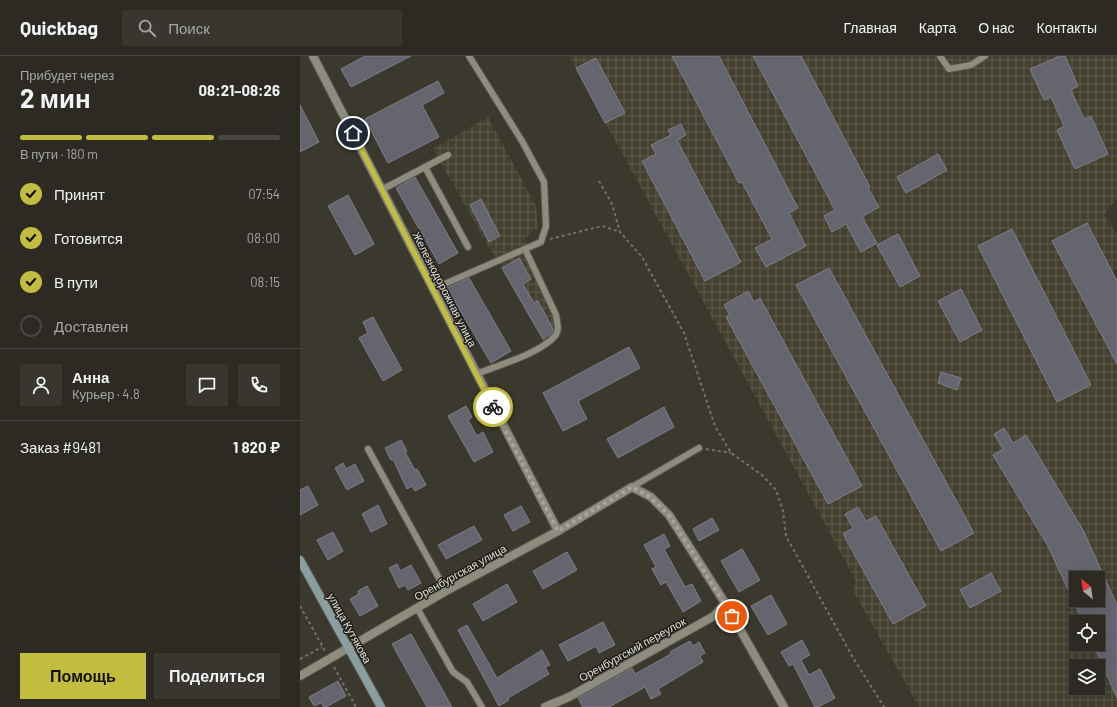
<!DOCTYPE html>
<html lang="ru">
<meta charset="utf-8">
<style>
:root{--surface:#2c2a22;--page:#38362f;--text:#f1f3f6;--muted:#a6a7a5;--line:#484640;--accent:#c2bd3f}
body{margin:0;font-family:Barlow,sans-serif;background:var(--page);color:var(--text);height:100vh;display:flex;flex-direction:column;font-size:15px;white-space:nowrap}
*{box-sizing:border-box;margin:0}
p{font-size:13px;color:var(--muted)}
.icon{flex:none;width:22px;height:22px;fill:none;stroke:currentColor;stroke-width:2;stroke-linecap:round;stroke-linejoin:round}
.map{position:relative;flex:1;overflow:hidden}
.details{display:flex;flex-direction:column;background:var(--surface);width:300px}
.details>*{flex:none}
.needle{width:26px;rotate:331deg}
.fabs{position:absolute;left:769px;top:515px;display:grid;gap:8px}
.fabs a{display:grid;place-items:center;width:36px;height:36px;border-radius:0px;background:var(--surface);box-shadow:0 4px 16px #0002,0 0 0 1px var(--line);font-size:20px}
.pin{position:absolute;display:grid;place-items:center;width:34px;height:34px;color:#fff;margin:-17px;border:2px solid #fff;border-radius:50%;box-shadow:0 1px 4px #0007}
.courier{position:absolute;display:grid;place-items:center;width:40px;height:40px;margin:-20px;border:3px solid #c2bd3f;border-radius:50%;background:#fff;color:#222;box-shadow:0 1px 5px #0007}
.summary em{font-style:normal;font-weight:700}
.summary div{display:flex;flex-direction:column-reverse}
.summary{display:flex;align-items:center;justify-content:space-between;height:68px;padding:0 20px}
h1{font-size:26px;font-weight:700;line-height:30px}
.bar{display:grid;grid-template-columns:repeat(4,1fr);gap:6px 4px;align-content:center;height:48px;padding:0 20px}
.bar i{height:5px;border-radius:3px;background:var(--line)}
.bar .current{background:var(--accent)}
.bar p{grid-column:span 4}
.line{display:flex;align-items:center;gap:10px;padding:0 20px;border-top:1px solid var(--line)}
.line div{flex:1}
.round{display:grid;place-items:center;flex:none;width:42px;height:42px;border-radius:0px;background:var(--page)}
ol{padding:0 20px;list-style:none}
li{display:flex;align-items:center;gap:12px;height:44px}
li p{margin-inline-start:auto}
li .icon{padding:4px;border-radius:50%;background:var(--accent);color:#111;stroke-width:4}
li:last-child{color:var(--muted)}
li i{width:22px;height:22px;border:2px solid var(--line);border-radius:50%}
.cta{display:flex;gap:8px;margin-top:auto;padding:8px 20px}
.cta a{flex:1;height:46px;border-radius:0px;background:var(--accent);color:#111;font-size:16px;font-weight:700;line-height:46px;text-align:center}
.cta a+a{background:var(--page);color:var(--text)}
header{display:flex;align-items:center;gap:24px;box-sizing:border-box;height:56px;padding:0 20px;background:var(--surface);border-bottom:1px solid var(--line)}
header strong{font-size:19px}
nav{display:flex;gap:22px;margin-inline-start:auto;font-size:14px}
.search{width:280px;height:36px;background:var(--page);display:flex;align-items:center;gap:10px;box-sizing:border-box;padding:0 14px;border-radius:0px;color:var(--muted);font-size:15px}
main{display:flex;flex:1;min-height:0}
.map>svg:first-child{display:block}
.industrial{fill:url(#industrial-grid);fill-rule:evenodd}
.building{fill:#656570;stroke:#7f7e8b;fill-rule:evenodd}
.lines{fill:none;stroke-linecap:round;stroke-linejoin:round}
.lane-casing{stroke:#58564c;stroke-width:8}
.street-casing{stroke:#58564c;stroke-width:10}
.secondary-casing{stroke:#58564c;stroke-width:10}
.path{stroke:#76746a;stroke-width:2;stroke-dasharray:3 3;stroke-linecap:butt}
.lane{stroke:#8e8b7f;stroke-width:6}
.street{stroke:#8e8b7f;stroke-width:8}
.secondary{stroke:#8a9da1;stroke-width:8}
.done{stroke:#a9a69e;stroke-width:4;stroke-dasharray:0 7.2}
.route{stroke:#c2bd3f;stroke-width:5}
.labels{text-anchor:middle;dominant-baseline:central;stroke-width:3;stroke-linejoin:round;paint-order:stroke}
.street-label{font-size:11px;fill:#e4e2db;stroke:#201f1a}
</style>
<header>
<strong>Quickbag</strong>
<div class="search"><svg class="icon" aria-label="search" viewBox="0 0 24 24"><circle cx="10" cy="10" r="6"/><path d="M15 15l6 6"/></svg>Поиск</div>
<nav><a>Главная</a><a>Карта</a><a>О нас</a><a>Контакты</a></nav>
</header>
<main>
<section class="details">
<div class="summary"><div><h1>2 мин</h1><p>Прибудет через</p></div><em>08:21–08:26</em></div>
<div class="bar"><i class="current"></i><i class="current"></i><i class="current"></i><i></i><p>В пути · 180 m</p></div>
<ol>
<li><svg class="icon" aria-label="check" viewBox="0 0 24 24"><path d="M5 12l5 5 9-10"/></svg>Принят<p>07:54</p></li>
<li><svg class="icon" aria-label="check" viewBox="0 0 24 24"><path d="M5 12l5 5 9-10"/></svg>Готовится<p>08:00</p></li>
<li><svg class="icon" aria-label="check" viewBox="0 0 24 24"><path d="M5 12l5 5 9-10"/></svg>В пути<p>08:15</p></li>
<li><i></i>Доставлен</li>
</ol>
<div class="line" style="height:72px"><a class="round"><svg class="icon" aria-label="person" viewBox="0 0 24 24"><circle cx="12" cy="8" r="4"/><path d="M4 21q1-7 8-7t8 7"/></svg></a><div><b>Анна</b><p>Курьер · 4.8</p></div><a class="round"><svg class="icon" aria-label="chat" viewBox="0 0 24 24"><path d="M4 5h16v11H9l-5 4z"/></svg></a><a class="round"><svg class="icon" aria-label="phone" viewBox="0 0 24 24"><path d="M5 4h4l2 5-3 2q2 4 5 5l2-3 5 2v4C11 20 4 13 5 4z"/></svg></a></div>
<div class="line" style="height:52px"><div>Заказ #9481</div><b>1 820 ₽</b></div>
<div class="cta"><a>Помощь</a><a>Поделиться</a></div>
</section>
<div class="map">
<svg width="817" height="651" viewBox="0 0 817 651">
<defs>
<pattern id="industrial-grid" width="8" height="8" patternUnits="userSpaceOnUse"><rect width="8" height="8" fill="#44402f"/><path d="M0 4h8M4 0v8" fill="none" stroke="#5f5b4d"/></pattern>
</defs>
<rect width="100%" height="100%" fill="#3b382d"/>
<g class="industrial">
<path d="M 269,0 L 817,0 L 817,143 L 804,159 L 817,178 L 817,213 L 813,216 L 817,225 L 817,651 L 619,651 L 553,535 L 556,525 ZM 776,522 L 798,522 L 798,544 L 776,544 ZM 776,566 L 798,566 L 798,588 L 776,588 ZM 776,610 L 798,610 L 798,632 L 776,632 Z"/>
<polygon points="188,61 236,150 238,172 225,182 264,275 244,287 133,93"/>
</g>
<g class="building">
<polygon points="65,0 111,0 51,31 41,13"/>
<polygon points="372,0 419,0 498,152 489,157 506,190 466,211 455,192 472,183 442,126 439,127"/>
<polygon points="453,0 501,0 570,131 568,132 579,151 562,161 577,187 561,196 546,168 532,176 524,160 535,154"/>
<polygon points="760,0 765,0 778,30 771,34 784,63 791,60 808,98 775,113 757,74 764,70 751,41 744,44 730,13"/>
<polygon points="296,2 325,57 305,67 276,12"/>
<polygon points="138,25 144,37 122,49 139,81 88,107 65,63"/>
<polygon points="0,49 19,86 0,96"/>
<polygon points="381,68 386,79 377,84 441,206 405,225 342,105 356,98 351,89 371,79 368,74"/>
<polygon points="638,98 647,114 606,137 597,121"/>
<polygon points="115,121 158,197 139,208 96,132"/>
<polygon points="48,139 74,188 55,199 28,150"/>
<polygon points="181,143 200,180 189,186 170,149"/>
<polygon points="787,167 817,225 817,308 752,185"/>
<polygon points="712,173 791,329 757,346 678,190"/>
<polygon points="598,178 620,220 600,231 577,189"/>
<polygon points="219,202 231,223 223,228 234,247 238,245 253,273 252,277 243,283 202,212"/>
<polygon points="529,212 674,477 641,495 496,229"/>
<polygon points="169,222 211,295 191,307 147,232"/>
<polygon points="661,233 682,274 660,286 638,245"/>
<polygon points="448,235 454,246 460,242 562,430 528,448 426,261 430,259 424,249"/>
<polygon points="73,261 102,314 83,325 59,282 68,277 63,266"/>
<polygon points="329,291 340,312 278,345 287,363 263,375 243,337"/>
<polygon points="641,316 661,322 657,334 638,327"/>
<polygon points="166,350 172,361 168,364 177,380 183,376 193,396 174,406 148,360"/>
<polygon points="364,351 374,371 318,402 307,383"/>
<path d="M 704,372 L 713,387 L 726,379 L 783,474 L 817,549 L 817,642 L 793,588 L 798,588 L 798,566 L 783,566 L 748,490 L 693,399 L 703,393 L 694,378 ZM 776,522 L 798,522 L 798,544 L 776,544 Z"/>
<polygon points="101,384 107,395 105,396 115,414 117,413 126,429 115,435 112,430 107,433 93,403 91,404 85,392"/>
<polygon points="43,407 46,413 55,408 64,425 47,434 35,412"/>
<polygon points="8,430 18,449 0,459 0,434"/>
<polygon points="78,449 87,468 71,476 62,458"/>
<polygon points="221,450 230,466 213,475 204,459"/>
<polygon points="558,451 566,465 576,460 626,550 593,568 543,478 553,472 545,458"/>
<polygon points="412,462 419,474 399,485 393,473"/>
<polygon points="174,470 182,484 146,503 138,489"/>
<polygon points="33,476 43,495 28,504 17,484"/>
<polygon points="364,478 370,490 364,493 385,531 392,528 401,545 383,556 366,526 361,529 352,513 356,511 344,489"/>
<polygon points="442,493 460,524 439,536 421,505"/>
<polygon points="267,496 277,514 243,533 233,515"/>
<polygon points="97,508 100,515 111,509 121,527 108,534 105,529 99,532 89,512"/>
<polygon points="691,517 701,535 670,552 660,534"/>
<polygon points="207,528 217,546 183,565 173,548"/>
<polygon points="67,530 78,550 60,560 50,543 59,538 58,535"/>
<polygon points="471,539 487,568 468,579 451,550"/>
<polygon points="303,566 315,589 299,597 296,590 268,605 259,589"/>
<polygon points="167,569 197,622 242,594 250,609 245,611 249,618 208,642 209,644 199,650 158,574"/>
<polygon points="111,578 152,651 127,651 92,588"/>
<polygon points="502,584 510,599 501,604 509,619 520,613 535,642 518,651 515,651 493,608 489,610 481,596"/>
<polygon points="390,585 393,590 399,586 405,597 400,600 403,606 358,633 361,638 351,643 345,631 309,651 283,651 278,642 332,612 335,618 371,598 370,596"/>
<polygon points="38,625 46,640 26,651 24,651 21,647 14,650 9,641"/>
</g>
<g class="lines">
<defs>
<g id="lane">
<polyline points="640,0 649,13 671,9 685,0"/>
<polyline points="125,111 168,191"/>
<polyline points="83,133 148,99"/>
<polyline points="133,233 241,186 246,170 244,126 222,85 169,0"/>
<path d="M 176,318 C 199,309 239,298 255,280 C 260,274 257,266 256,259 L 225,193"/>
<polyline points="68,393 146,535"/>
<polyline points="332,431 399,392"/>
<polyline points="117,552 153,616 167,626 182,651"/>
</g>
<g id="street">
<polyline points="13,0 258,475"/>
<polyline points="0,620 146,535 258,475 332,431 351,441 369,459 425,547 484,651"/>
<polyline points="245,651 269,641 414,560 425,547"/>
</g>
<polyline id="secondary" points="0,504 81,651"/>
</defs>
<use href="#lane" class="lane-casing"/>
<use href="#street" class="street-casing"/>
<use href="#secondary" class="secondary-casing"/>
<g class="path">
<polyline points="299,125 312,148 320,176 342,201 384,277 415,370 431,397 462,419 476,434 483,455 486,480 552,600 584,651"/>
<polyline points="250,183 302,170 320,176"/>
<polyline points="406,393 431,397"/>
<polyline points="0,550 25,595"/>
<polyline points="0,603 22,591"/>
<polyline points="34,611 56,651"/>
</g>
<use href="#lane" class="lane"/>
<use href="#street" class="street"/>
<use href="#secondary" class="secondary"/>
</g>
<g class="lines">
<polyline class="done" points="193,351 258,475 332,431 350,441 369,459 432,560"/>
<polyline class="route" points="53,77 193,351"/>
</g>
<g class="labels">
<g class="street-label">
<text transform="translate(145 233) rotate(63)">Железнодорожная улица</text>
<text transform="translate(160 516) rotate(-29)">Оренбургская улица</text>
<text transform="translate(50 572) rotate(61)">улица Кутякова</text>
<text transform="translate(332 593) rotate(-29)">Оренбургский переулок</text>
</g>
</g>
</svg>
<div class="fabs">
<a><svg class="needle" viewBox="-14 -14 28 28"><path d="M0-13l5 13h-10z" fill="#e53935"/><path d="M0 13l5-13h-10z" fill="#a6a7a5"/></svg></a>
<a><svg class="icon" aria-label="locate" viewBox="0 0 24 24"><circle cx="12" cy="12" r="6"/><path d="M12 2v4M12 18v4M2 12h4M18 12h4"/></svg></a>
<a><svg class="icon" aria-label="layers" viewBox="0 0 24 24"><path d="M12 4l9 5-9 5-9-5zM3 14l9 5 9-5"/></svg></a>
</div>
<div class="pin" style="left:432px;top:560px;background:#ea580c"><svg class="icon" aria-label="bag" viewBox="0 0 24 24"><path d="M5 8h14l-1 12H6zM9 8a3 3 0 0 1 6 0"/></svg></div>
<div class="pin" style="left:53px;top:77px;background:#1f2937"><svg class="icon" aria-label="home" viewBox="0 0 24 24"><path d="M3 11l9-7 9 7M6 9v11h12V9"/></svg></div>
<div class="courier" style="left:193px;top:351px"><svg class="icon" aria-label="bike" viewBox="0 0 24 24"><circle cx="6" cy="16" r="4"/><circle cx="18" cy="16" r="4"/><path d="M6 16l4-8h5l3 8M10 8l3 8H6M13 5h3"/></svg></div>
</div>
</main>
